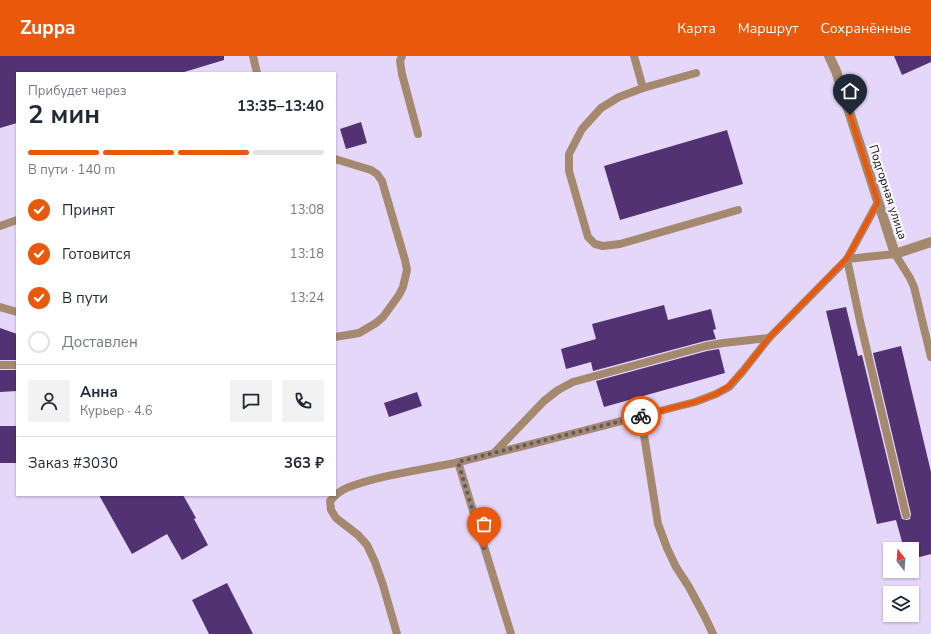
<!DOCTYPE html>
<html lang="ru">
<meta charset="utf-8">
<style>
:root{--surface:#fff;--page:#f2f2f3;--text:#1f2937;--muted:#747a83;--line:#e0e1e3;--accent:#ea580c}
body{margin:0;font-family:"Nunito Sans",sans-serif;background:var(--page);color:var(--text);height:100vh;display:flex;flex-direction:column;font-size:15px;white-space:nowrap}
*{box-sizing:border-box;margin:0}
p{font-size:13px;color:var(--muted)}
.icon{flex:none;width:22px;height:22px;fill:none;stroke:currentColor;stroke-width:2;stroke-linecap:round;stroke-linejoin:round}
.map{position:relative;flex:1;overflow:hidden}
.drawer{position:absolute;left:16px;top:16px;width:320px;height:424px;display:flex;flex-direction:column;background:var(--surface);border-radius:0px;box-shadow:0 1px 3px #0004}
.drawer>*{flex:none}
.needle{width:26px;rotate:343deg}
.controls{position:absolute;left:883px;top:486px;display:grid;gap:8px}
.controls a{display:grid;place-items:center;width:36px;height:36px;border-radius:0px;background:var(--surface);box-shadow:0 1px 3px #0004;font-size:20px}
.pin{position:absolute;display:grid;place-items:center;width:34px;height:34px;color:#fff;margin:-41px -17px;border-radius:50% 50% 50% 0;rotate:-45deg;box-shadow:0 0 4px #0007}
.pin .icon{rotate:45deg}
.courier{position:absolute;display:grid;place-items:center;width:40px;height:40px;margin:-20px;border:3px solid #ea580c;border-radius:50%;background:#fff;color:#222;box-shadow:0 1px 5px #0007}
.overview em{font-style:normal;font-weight:700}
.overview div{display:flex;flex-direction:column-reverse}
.overview{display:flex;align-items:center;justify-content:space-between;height:68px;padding:0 12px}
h1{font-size:26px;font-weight:700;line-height:30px}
.bar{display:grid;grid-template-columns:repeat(4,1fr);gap:6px 4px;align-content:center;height:48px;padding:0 12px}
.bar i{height:5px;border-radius:3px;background:var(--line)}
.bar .on{background:var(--accent)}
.bar p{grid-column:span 4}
.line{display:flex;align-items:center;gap:10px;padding:0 12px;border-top:1px solid var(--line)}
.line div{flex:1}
.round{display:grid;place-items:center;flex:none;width:42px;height:42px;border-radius:0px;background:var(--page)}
ol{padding:0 12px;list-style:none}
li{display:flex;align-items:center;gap:12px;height:44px}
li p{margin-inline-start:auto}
li .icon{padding:4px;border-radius:50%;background:var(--accent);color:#fff;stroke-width:4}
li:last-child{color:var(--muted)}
li i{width:22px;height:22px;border:2px solid var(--line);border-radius:50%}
header{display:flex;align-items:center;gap:24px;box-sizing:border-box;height:56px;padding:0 20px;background:var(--accent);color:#fff}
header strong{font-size:19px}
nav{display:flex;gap:22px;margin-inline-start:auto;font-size:14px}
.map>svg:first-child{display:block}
.building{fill:#523273}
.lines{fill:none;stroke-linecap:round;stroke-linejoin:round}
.lane{stroke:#a4896f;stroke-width:8}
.street{stroke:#a4896f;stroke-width:10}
.done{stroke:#5e5669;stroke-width:4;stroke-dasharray:0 7.2}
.route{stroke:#ea580c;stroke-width:5}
.labels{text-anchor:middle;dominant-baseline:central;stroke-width:4;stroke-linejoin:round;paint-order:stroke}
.street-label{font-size:12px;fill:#15101b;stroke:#fff}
</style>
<header>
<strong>Zuppa</strong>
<nav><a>Карта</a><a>Маршрут</a><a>Сохранённые</a></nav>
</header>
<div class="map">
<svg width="931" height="578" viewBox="0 0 931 578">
<rect width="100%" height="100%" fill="#e5d7f9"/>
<g class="building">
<polygon points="0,0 224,0 224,4 181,17 17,17 17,67 0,72"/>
<polygon points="894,0 931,0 931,6 902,19"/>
<polygon points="361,66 367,87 346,93 340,73"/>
<polygon points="727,74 743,128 620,164 604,110"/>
<polygon points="664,249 668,264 711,253 716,273 713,274 716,283 705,285 593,315 591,306 566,313 561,293 596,283 592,268"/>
<polygon points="846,251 858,300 862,299 901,460 902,463 907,464 910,463 911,458 873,297 901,290 931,416 931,498 912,503 912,493 904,493 896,464 877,468 826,255"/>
<polygon points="0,272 17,278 17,304 0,304"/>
<polygon points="719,293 725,317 604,351 596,325 707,295"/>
<polygon points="0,314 17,314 17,335 0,336"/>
<polygon points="417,336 422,350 389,361 384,347"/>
<rect x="0" y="370" width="17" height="37"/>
<polygon points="99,439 183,439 196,462 194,463 208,489 182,504 167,478 132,498"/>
<polygon points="227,527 253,578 209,578 192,544"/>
</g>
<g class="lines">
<g class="lane">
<polyline points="253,0 257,17"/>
<polyline points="402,0 400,5 402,18 418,78"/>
<polyline points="634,0 643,32"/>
<polyline points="696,17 643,32 619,41 601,52 582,73 569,98 569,115 588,181 595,188 603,190 620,188 738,154"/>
<polyline points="335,103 371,114 377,118 382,125 405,204 407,214 403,231 399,239 383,261 376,267 359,277 335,281"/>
<polyline points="0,170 17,164"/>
<polyline points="0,251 17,256"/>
<polyline points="0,309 17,309"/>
<polyline points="641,360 658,468 667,492 676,511 689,531 705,561 713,578"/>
<polyline points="495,396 544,345 558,334 573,326 595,320 706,290 723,287 769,282"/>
<polyline points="458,406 511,578"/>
<polyline points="906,459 860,265 847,203 895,198 910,222 914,231 931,301"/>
<path d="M 397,578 L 383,529 L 375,506 L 367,489 L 358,479 L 336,462 L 331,454 L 330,445 C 335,439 341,434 349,431 C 384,418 423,414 459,406 C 538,387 617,366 695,346 L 716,338 L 729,331 L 743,315 L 769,282 L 847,203 L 878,146"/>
</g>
<polyline class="street" points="829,0 836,15 895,198 931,186"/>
</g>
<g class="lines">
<polyline class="done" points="484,492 458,406 641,360"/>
<polyline class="route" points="641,360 695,346 716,338 729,330 743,315 769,282 847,202 878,146 850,59"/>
</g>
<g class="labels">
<g class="street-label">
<text transform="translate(888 136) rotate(72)">Подгорная улица</text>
</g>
</g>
</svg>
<div class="controls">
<a><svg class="needle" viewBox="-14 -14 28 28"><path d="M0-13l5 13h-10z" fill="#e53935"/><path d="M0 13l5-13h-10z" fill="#747a83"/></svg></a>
<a><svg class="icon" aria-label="layers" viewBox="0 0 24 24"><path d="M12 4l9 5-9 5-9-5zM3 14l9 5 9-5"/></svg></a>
</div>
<div class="pin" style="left:484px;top:492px;background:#ea580c"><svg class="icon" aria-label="bag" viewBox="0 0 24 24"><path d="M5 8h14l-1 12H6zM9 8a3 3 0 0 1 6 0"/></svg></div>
<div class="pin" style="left:850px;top:59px;background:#1f2937"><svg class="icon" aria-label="home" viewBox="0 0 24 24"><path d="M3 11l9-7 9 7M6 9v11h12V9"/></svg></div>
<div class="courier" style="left:641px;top:360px"><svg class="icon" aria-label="bike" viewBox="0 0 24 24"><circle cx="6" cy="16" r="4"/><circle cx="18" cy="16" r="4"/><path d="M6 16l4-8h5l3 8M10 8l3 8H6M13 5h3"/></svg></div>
<section class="drawer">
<div class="overview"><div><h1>2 мин</h1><p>Прибудет через</p></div><em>13:35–13:40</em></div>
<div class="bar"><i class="on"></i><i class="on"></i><i class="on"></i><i></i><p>В пути · 140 m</p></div>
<ol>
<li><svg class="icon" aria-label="check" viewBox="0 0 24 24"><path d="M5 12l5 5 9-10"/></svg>Принят<p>13:08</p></li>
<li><svg class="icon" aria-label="check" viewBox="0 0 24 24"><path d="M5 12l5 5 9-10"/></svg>Готовится<p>13:18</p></li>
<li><svg class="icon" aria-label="check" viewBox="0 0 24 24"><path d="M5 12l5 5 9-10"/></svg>В пути<p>13:24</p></li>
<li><i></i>Доставлен</li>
</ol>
<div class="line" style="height:72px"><a class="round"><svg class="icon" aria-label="person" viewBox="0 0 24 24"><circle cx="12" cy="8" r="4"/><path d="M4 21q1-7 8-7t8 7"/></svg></a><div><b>Анна</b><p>Курьер · 4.6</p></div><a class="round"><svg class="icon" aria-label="chat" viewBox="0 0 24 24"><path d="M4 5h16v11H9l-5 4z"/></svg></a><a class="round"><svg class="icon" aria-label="phone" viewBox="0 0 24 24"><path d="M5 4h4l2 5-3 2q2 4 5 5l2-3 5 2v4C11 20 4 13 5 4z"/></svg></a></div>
<div class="line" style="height:52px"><div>Заказ #3030</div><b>363 ₽</b></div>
</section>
</div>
